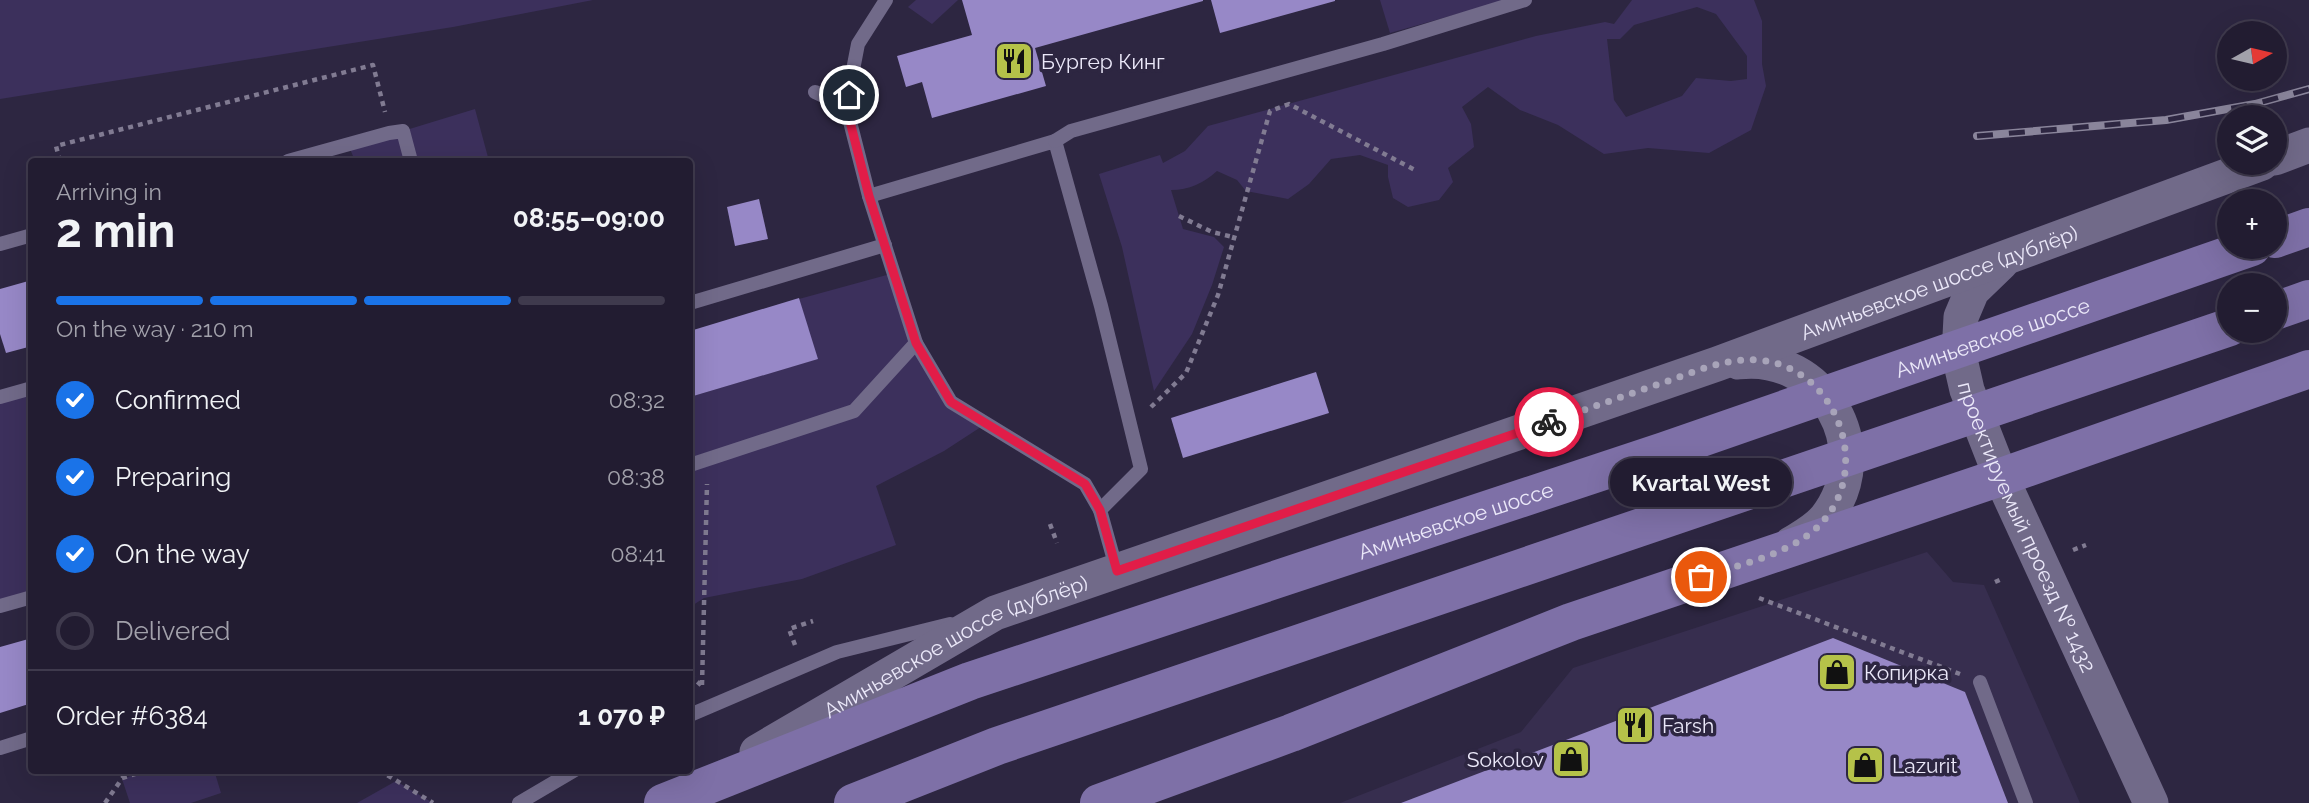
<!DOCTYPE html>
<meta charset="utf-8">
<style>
:root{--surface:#221c31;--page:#2a2539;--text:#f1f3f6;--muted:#a2a1ab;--line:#3f3a4d;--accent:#1a73e8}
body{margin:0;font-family:Raleway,sans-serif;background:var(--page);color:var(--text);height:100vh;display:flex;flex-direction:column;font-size:26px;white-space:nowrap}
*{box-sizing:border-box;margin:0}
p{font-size:23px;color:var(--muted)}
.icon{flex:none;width:38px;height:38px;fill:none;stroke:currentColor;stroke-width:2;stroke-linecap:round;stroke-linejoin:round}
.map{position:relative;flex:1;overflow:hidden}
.drawer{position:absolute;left:28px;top:158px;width:665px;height:616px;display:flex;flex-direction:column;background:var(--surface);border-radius:7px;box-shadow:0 7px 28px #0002,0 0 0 2px var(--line)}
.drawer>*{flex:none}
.needle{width:46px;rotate:82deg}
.fabs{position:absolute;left:2217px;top:21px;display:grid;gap:14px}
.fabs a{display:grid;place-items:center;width:70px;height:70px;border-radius:50%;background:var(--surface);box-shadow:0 7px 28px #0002,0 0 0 2px var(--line);font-size:35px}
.pin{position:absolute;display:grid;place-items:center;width:60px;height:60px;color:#fff;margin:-30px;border:4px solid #fff;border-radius:50%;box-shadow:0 2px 7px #0007}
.courier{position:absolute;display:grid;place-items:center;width:70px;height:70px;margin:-35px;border:5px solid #e11d48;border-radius:50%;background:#fff;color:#222;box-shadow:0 2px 9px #0007}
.bubble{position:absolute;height:49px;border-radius:24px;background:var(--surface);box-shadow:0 7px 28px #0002,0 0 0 2px var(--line);font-size:23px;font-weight:700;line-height:49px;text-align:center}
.headline em{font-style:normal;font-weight:700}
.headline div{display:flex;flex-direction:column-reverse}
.headline{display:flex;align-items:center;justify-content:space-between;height:119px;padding:0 28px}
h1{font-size:46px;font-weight:700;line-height:52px}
.bar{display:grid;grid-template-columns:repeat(4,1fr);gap:10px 7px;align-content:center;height:84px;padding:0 28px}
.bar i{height:9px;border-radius:5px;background:var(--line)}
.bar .selected{background:var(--accent)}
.bar p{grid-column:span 4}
.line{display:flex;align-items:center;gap:18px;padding:0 28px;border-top:2px solid var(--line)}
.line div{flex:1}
ol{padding:0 28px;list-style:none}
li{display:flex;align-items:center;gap:21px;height:77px}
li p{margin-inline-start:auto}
li .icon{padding:7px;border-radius:50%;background:var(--accent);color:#fff;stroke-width:4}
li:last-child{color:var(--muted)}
li i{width:38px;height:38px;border:4px solid var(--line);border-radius:50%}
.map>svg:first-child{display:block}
.built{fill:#372e4f}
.green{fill:#3c305c;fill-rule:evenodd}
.building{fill:#9788c7}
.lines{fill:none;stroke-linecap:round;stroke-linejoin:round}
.path{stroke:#817b92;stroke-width:4.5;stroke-dasharray:5 5;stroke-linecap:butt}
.service{stroke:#716a89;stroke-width:14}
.tertiary{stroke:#716a89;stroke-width:35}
.secondary{stroke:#7e70a7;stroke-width:38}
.rail-casing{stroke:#8a859b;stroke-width:8}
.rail{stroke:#2d2641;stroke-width:5;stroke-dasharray:16;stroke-linecap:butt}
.done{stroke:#a8a4b9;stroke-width:7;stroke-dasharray:0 12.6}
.route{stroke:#e11d48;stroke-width:9}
.labels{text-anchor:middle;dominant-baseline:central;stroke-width:7;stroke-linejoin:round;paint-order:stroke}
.poi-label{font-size:21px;fill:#ebe8f9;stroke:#2d2641;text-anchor:start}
.street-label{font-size:21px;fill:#ebe8f9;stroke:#2d2641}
</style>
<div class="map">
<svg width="2309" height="803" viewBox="0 0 2309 803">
<rect width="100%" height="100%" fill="#2d2641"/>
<polygon class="built" points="1927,552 1953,582 1984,585 2080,803 1340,803 1521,732 1573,668"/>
<g class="green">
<polygon points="0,0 593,0 453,27 0,99"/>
<polygon points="916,0 958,0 932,24 908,7"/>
<polygon points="1380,0 1507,0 1390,33"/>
<path d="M 1632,0 L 1754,0 L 1762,21 L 1762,64 L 1766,86 L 1751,130 L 1709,153 L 1648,148 L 1604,154 L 1558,125 L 1520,110 L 1488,87 L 1462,107 L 1471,124 L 1474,147 L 1448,168 L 1453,182 L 1439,200 L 1408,207 L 1393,198 L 1388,177 L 1388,165 L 1360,155 L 1331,159 L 1309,184 L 1288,199 L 1246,191 L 1237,180 L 1217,171 C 1204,183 1189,190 1171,190 L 1183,229 L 1214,237 L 1224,247 L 1212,285 L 1192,334 L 1154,391 L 1122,247 L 1099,174 L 1160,155 L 1163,163 L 1185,151 L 1208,126 L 1536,36 L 1605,22 L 1614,24 ZM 1697,7 L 1716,14 L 1747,56 L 1747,79 L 1731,81 L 1696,78 L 1682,96 L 1626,117 L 1614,100 L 1607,39 L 1620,39 L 1634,25 Z"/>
<polygon points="475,109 489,161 355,161 348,144 403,131"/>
<polygon points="894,273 916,343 951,402 987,423 944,451 876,486 896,545 802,579 704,598 690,607 690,397 817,359 799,299"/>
<polygon points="31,388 31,597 0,606 0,397"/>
<polygon points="148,770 214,770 221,793 191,803 130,803 122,779"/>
<polygon points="396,781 433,803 357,803"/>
</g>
<g class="building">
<polygon points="962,0 1203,0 1203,1 1035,48 1046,86 932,118 922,82 906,87 897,56 972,35"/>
<polygon points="1211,0 1335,0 1335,1 1220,33"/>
<polygon points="759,199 768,239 735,246 727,207"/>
<polygon points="32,280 32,346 6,353 0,334 0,289"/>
<polygon points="799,298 818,359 690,397 690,331"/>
<polygon points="1316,372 1329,413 1183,458 1171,418"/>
<polygon points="32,638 32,703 0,713 0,647"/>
<polygon points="1833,638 1965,692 2008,803 1401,803"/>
</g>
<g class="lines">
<g class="path">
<polyline points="60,161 56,146 373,65 385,112"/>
<polyline points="1179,216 1212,232 1233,237"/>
<polyline points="1151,407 1186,373 1218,295 1270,111 1289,104 1415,170"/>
<polyline points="1050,524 1057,543"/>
<polyline points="2073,550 2086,545"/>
<polyline points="1995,582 2002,579"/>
<polyline points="1759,598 1960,674"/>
<polyline points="795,645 789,629 813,621"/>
<polyline points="690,675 702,686"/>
<polyline points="702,685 707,484"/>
<polyline points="379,770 433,803"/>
<polyline points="122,778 148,770"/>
<polyline points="105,803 128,770"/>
</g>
<g class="service">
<polyline points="815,92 846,106 869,196 1055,141 1101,306 1141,469 1100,510 1117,571"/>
<polyline points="846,106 858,44 886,0"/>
<polyline points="1055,141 1071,131 1383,44 1525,0"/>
<polyline points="288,161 389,133 403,131 411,161"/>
<polyline points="869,196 916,343 951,402 1085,484 1100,510"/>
<polyline points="0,244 32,235"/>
<polyline points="690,303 885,245"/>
<polyline points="0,397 32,388"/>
<polyline points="690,465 854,411 916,343"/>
<polyline points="0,606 32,597"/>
<polyline points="1980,682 2026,803"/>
<polyline points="690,715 837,652 950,624"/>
<polyline points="0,748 32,738"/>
<polyline points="519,803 575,770"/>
</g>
<g class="tertiary">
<polyline points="2275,158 2309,145"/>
<path id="s1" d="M 2001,263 L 1972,291 L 1961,317 L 1959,355 L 1967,390 L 2001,477 L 2151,803"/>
<path d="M 1738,362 C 1823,351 1879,450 1826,518 C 1816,530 1804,536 1791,544"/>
<path id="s2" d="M 757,752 L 995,613 L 1717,364 L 2262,163"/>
</g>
<g class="secondary">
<polyline points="2275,239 2309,227"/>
<polyline points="2275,311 2309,299"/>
<path id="s3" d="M 663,803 L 970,681 L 1664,451 L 2252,247"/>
<polyline points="853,803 997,746 2230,327"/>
<polyline points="1099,803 1291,733 1571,622 2001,477 2309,369"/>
</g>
<defs>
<polyline id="rail" points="1977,136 2166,120 2255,104 2309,89"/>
</defs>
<use href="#rail" class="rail-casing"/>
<use href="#rail" class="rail"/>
</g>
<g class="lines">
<path class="done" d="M 1549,422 C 1588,409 1626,395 1665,382 C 1694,372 1725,358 1757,360 C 1839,365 1878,477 1813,531 C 1783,556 1738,565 1701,577"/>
<polyline class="route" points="849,95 846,106 869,196 916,343 951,402 1085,484 1100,510 1117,571 1549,422"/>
</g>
<defs>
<symbol id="restaurant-square" viewBox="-11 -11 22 22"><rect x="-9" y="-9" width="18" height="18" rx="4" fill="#b5c249" stroke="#2d2641"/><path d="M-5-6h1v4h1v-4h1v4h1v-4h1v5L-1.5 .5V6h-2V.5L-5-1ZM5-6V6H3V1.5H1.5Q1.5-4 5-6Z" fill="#111"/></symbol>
<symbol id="shop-square" viewBox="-11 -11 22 22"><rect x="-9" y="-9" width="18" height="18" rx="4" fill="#b5c249" stroke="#2d2641"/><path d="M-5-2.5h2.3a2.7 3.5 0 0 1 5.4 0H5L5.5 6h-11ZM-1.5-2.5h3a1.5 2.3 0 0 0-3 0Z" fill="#111"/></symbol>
</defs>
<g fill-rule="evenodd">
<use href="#restaurant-square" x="992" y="39" width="44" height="44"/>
<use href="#shop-square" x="1815" y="650" width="44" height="44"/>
<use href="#restaurant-square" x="1613" y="703" width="44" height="44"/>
<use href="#shop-square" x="1549" y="737" width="44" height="44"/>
<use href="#shop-square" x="1843" y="743" width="44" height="44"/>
</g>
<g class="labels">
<g class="poi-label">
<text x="1041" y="61">Бургер Кинг</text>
<text x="1864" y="672">Копирка</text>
<text x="1662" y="725">Farsh</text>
<text x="1544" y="759" text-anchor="end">Sokolov</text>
<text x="1892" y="765">Lazurit</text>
</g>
<g class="street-label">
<text stroke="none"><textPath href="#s2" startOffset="1276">Аминьевское шоссе (дублёр)</textPath></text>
<text stroke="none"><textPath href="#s3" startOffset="1409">Аминьевское шоссе</textPath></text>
<text stroke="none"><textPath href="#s3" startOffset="842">Аминьевское шоссе</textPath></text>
<text stroke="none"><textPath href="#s1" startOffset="292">проектируемый проезд № 1432</textPath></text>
<text stroke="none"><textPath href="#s2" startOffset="226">Аминьевское шоссе (дублёр)</textPath></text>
</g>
</g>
</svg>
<div class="fabs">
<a><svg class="needle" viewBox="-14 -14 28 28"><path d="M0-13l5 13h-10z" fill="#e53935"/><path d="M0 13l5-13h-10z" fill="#a2a1ab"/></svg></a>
<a><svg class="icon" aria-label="layers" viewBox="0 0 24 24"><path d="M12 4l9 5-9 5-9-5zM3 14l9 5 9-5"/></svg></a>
<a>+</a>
<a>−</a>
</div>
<div class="pin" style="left:1701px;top:577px;background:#ea580c"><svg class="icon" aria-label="bag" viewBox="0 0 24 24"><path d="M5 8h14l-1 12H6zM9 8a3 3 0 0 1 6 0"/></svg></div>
<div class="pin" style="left:849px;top:95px;background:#1f2937"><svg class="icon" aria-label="home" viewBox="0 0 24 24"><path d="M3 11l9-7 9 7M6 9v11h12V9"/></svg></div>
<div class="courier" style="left:1549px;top:422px"><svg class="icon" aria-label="bike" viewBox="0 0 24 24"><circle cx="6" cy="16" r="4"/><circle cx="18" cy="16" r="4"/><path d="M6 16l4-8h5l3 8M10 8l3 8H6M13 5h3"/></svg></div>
<div class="bubble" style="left:1610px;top:458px;width:182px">Kvartal West</div>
<section class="drawer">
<div class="headline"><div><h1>2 min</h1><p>Arriving in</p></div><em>08:55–09:00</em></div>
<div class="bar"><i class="selected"></i><i class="selected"></i><i class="selected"></i><i></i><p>On the way · 210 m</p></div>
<ol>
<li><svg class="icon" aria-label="check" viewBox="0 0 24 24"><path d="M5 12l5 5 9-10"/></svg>Confirmed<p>08:32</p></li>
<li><svg class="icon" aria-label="check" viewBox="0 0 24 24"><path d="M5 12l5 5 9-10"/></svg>Preparing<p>08:38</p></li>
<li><svg class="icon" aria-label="check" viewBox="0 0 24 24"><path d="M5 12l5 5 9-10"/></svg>On the way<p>08:41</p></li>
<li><i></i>Delivered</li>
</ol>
<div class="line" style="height:91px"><div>Order #6384</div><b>1 070 ₽</b></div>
</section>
</div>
